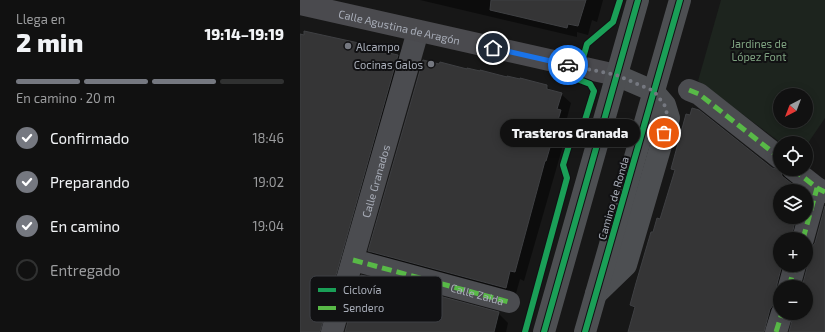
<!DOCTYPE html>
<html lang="es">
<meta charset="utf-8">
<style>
:root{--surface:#111;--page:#1a1a1a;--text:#f1f3f6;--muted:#9c9d9f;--line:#303131;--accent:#757880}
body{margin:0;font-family:"Exo 2",sans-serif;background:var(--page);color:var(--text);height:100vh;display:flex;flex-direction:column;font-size:15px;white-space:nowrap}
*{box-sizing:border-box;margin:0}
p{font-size:13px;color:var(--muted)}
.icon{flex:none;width:22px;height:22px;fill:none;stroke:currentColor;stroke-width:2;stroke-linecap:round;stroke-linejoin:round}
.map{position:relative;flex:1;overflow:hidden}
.sheet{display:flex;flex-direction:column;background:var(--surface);width:300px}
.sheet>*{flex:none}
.needle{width:26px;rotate:222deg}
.tools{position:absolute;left:473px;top:88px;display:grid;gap:8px}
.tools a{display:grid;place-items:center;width:40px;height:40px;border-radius:50%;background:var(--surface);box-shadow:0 2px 10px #0003,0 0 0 1px var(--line);font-size:20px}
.pin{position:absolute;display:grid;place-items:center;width:34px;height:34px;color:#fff;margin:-17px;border:2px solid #fff;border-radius:50%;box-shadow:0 1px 4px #0007}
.courier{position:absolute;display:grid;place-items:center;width:40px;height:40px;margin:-20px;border:3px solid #1a73e8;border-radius:50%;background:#fff;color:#222;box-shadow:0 1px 5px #0007}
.bubble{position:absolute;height:28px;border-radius:14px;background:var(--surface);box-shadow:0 2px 10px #0003,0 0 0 1px var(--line);font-size:13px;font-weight:800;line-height:28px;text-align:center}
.headline em{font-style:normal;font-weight:800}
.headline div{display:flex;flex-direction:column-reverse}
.headline{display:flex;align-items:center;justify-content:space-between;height:68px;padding:0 16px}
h1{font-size:26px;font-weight:800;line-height:30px}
.bar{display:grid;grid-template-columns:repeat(4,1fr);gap:6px 4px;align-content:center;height:48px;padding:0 16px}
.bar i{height:5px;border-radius:3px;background:var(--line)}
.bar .selected{background:var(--accent)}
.bar p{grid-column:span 4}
ol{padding:0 16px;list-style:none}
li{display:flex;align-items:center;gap:12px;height:44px}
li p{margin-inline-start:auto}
li .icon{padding:4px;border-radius:50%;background:var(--accent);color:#fff;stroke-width:4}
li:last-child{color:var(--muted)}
li i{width:22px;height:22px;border:2px solid var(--line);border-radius:50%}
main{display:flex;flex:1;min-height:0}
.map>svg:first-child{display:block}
.green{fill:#1d241e;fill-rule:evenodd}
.shadow{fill:#0007}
.building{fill:#353536;stroke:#3f4043}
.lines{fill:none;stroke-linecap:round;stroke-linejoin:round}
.street{stroke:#4b4c50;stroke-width:22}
.secondary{stroke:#4a4a4e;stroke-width:22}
.primary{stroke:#4d4f52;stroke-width:22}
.quiet{stroke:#58b947;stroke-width:5;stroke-dasharray:10 5;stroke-linecap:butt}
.cycleway-casing{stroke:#111113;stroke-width:8}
.cycleway{stroke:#1a9f57;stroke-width:6}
.done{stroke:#757880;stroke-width:4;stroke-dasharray:0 7.2}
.route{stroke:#1a73e8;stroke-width:5}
.poi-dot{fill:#757880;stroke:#111113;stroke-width:1.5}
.labels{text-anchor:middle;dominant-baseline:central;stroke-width:4;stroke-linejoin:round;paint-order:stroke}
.street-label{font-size:11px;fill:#a8adb8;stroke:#111113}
.park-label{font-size:11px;fill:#7fa381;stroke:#111113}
.poi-label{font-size:11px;fill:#a8adb8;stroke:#111113;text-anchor:start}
.key{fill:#111113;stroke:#3e4045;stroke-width:1}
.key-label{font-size:11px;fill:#a8adb8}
</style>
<main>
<section class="sheet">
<div class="headline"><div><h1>2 min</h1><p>Llega en</p></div><em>19:14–19:19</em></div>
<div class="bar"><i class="selected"></i><i class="selected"></i><i class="selected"></i><i></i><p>En camino · 20 m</p></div>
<ol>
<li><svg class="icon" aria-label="check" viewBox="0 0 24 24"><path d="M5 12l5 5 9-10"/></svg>Confirmado<p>18:46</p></li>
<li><svg class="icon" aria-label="check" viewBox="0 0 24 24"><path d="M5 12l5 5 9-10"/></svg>Preparando<p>19:02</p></li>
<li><svg class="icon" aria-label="check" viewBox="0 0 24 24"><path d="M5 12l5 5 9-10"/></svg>En camino<p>19:04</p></li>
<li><i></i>Entregado</li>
</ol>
</section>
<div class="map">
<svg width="525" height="332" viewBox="0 0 525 332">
<rect width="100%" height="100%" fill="#171717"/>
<path class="green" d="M 421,0 L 525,0 L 525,118 L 506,146 L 506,143 L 481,143 L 398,81 ZM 480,95 L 506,95 L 506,121 L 480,121 Z"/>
<g class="shadow">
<polygon points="120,0 303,0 297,22 292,20 288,35 277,32 277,37"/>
<polygon points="0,35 32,38 77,48 81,52 98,56 107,65 31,332 0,332"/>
<polygon points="167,71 247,86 252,92 261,94 271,103 267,118 270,121 224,281 220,279 215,297 79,260 69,251"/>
<polygon points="372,168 472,169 480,171 490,181 491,184 498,191 480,191 480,217 506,217 502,239 480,239 480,265 496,265 480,287 480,313 475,332 329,332 336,310 331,305 353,233 361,220 375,172"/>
<polygon points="198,313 208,323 206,332 46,332"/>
</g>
<g class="building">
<polygon points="191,0 286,0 278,26 268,24 267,28 190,10"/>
<polygon points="4,31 77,47 76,50 98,55 20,332 0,332 0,34 4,35"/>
<polygon points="123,60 139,64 140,62 167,69 167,68 180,71 180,70 207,77 207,76 220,79 220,78 247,85 247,89 262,93 257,109 261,110 246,161 245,161 215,272 210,271 206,288 68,251"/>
<polygon points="392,108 399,110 472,168 481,170 482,176 501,191 480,191 480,217 496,217 491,239 480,239 480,265 482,265 477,284 477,290 480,296 480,301 474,304 470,309 464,332 328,332 335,307 330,305 336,283 351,232 353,232 357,218 360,219 375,170 371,169 386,114 390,115"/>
<polygon points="525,206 525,332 489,332 494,313 506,313 506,287 502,287 507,268 506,251 511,248 515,243"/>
<polygon points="61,275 199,312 194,332 45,332"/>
</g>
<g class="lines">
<g class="street">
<polyline points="389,90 399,94 480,158"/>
<polyline points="493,169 517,188 525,192"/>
<polyline points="503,239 517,188"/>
<path id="s1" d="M 53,260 L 209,302"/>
<polyline points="489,287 495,265"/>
<path id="s2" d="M 32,332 L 118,31"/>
<polyline points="476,332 482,313"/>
</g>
<path class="secondary" id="s3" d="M 0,4 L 316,75"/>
<g class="primary">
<polyline points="296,294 326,265 369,118 365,105 353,91 316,75"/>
<polyline points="244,332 338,0"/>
<polyline points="285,332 380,0"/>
</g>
<g class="quiet">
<polyline points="389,90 399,94 480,158"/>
<polyline points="493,169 517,188 525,192"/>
<polyline points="503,239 517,188"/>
<polyline points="53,260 209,302"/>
<polyline points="489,287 495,265"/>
<polyline points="476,332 482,313"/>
</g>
<defs>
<g id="cycleway">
<polyline points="225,332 267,178 263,165 270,142 281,133 294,91 290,84 277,79 287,44 313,22 320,0"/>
<polyline points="244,332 338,0"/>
<polyline points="285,332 380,0"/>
</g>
</defs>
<use href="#cycleway" class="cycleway-casing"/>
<use href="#cycleway" class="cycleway"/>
</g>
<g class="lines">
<polyline class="done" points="268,65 316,75 354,91 365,106 368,118 364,133"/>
<polyline class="route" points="193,48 268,65"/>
</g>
<g class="poi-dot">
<circle cx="48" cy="46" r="4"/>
<circle cx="131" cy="64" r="4"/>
</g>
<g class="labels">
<g class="street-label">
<text stroke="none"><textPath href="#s3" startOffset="102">Calle Agustina de Aragón</textPath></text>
<text stroke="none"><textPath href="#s2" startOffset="157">Calle Granados</textPath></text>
<text transform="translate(313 198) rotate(-74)">Camino de Ronda</text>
<text stroke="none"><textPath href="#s1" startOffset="129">Calle Zaida</textPath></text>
</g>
<g class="park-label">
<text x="459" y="43">Jardines de<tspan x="459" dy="13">López Font</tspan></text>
</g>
<g class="poi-label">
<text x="56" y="46">Alcampo</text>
<text x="123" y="64" text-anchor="end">Cocinas Galos</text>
</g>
</g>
<rect x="10" y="276" width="132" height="46" rx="6" class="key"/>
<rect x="18" y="288" width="18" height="4" fill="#1a9f57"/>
<rect x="18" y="306" width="18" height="4" fill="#58b947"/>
<g class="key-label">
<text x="43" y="294">Ciclovía</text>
<text x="43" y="312">Sendero</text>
</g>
</svg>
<div class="tools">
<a><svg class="needle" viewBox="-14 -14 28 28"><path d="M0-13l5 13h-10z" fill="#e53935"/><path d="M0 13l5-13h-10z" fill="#9c9d9f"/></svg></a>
<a><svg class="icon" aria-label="locate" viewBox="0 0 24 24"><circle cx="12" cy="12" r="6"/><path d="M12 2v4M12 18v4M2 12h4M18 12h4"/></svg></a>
<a><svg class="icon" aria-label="layers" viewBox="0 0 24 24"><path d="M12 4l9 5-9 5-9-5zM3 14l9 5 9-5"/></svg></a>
<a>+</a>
<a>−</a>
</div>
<div class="pin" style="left:364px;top:133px;background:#ea580c"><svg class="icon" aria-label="bag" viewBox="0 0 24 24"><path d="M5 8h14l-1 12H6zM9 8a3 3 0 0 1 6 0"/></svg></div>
<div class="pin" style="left:193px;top:48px;background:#1f2937"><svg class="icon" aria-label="home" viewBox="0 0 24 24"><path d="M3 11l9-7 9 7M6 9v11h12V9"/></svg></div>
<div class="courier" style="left:268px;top:65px"><svg class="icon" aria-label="car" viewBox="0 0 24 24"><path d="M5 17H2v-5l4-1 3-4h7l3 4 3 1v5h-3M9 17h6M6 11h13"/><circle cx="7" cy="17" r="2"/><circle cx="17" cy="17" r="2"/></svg></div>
<div class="bubble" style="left:200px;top:119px;width:140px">Trasteros Granada</div>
</div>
</main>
